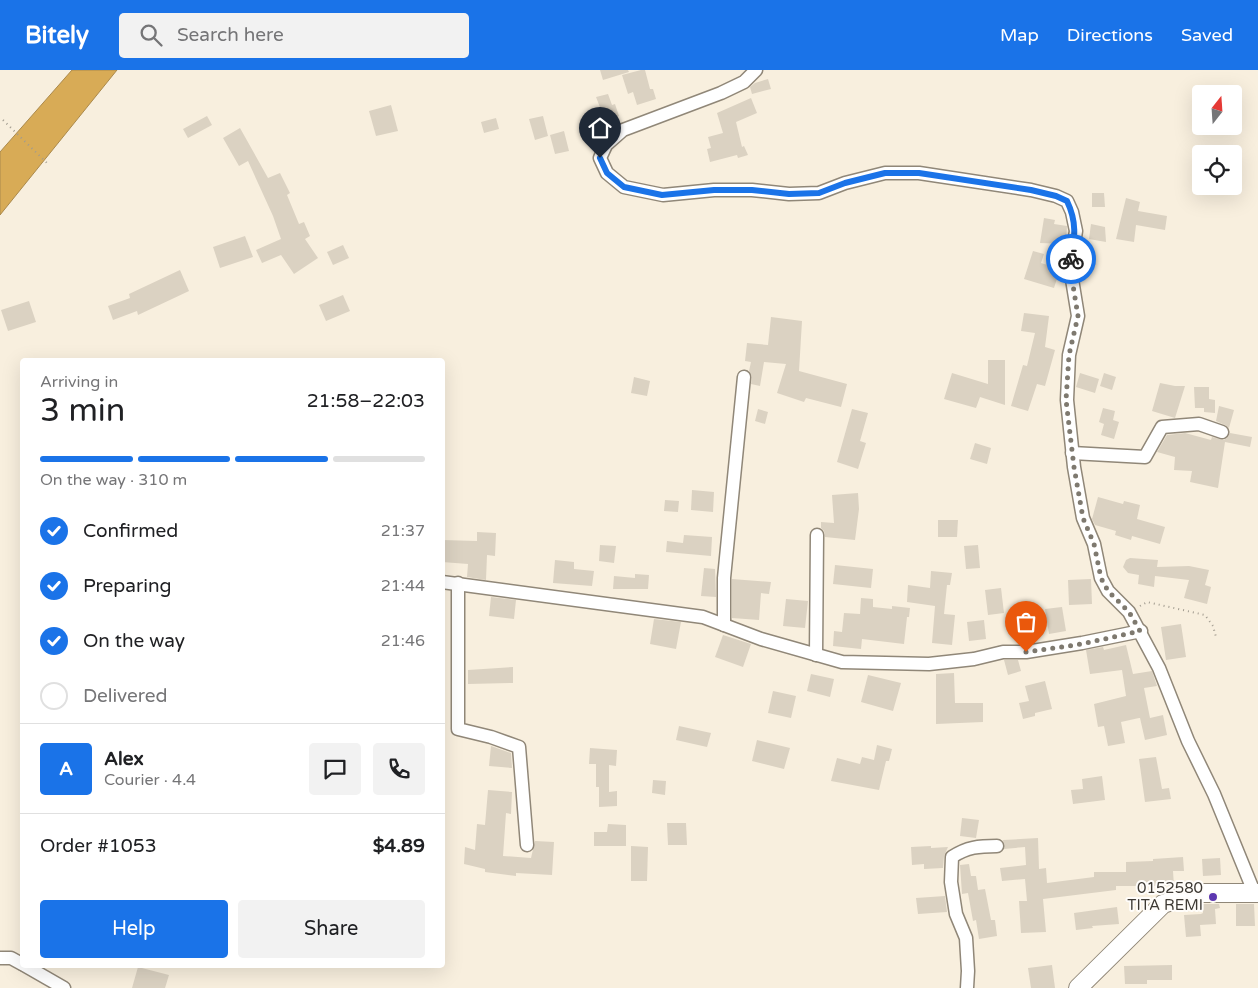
<!DOCTYPE html>
<meta charset="utf-8">
<style>
:root{--surface:#fff;--page:#f2f2f2;--text:#202124;--muted:#757577;--line:#e0e0e0;--accent:#1a73e8}
body{margin:0;font-family:"Varela Round",sans-serif;background:var(--page);color:var(--text);height:100vh;display:flex;flex-direction:column;font-size:19px;white-space:nowrap}
*{box-sizing:border-box;margin:0}
p{font-size:16px;color:var(--muted)}
.icon{flex:none;width:28px;height:28px;fill:none;stroke:currentColor;stroke-width:2;stroke-linecap:round;stroke-linejoin:round}
.map{position:relative;flex:1;overflow:hidden}
.details{position:absolute;left:20px;top:288px;width:425px;height:610px;display:flex;flex-direction:column;background:var(--surface);border-radius:5px;box-shadow:0 5px 20px #0002}
.details>*{flex:none}
.needle{width:32px;rotate:17deg}
.controls{position:absolute;left:1192px;top:15px;display:grid;gap:10px}
.controls a{display:grid;place-items:center;width:50px;height:50px;border-radius:5px;background:var(--surface);box-shadow:0 5px 20px #0002;font-size:25px}
.pin{position:absolute;display:grid;place-items:center;width:42px;height:42px;color:#fff;margin:-51px -21px;border-radius:50% 50% 50% 0;rotate:-45deg;box-shadow:0 0 5px #0007}
.pin .icon{rotate:45deg}
.courier{position:absolute;display:grid;place-items:center;width:50px;height:50px;margin:-25px;border:4px solid #1a73e8;border-radius:50%;background:#fff;color:#222;box-shadow:0 1px 6px #0007}
.overview em{font-style:normal;font-weight:600}
.overview div{display:flex;flex-direction:column-reverse}
.overview{display:flex;align-items:center;justify-content:space-between;height:85px;padding:0 20px}
h1{font-size:32px;font-weight:600;line-height:38px}
.bar{display:grid;grid-template-columns:repeat(4,1fr);gap:8px 5px;align-content:center;height:60px;padding:0 20px}
.bar i{height:6px;border-radius:4px;background:var(--line)}
.bar .on{background:var(--accent)}
.bar p{grid-column:span 4}
.line{display:flex;align-items:center;gap:12px;padding:0 20px;border-top:1px solid var(--line)}
.line div{flex:1}
.round{display:grid;place-items:center;flex:none;width:52px;height:52px;border-radius:5px;background:var(--page)}
ol{padding:0 20px;list-style:none}
li{display:flex;align-items:center;gap:15px;height:55px}
li p{margin-inline-start:auto}
li .icon{padding:5px;border-radius:50%;background:var(--accent);color:#fff;stroke-width:4}
li:last-child{color:var(--muted)}
li i{width:28px;height:28px;border:2px solid var(--line);border-radius:50%}
.action{display:flex;gap:10px;margin-top:auto;padding:10px 20px}
.action a{flex:1;height:58px;border-radius:5px;background:var(--accent);color:#fff;font-size:20px;font-weight:600;line-height:58px;text-align:center}
.action a+a{background:var(--page);color:var(--text)}
header{display:flex;align-items:center;gap:30px;box-sizing:border-box;height:70px;padding:0 25px;background:var(--accent);color:#fff}
header strong{font-size:24px}
nav{display:flex;gap:28px;margin-inline-start:auto;font-size:18px}
.search{width:350px;height:45px;background:var(--page);display:flex;align-items:center;gap:12px;box-sizing:border-box;padding:0 18px;border-radius:5px;color:var(--muted);font-size:19px}
.map>svg:first-child{display:block}
.water{fill:#d8ab56;stroke:#aa894c}
.building{fill:#dbd2c2}
.lines{fill:none;stroke-linecap:round;stroke-linejoin:round}
.street-casing{stroke:#908778;stroke-width:15}
.secondary-casing{stroke:#908778;stroke-width:20}
.path{stroke:#a19b8f;stroke-width:2;stroke-dasharray:1 4;stroke-linecap:butt}
.street{stroke:#fff;stroke-width:12}
.secondary{stroke:#fff;stroke-width:18}
.done{stroke:#7e796f;stroke-width:5;stroke-dasharray:0 9}
.route{stroke:#1a73e8;stroke-width:6}
.poi-dot{fill:#5c37af;stroke:#fffdfa;stroke-width:2}
.labels{text-anchor:middle;dominant-baseline:central;stroke-width:4;stroke-linejoin:round;paint-order:stroke}
.poi-label{font-size:15px;fill:#3d3933;stroke:#fffdfa;text-anchor:end}
</style>
<header>
<strong>Bitely</strong>
<div class="search"><svg class="icon" aria-label="search" viewBox="0 0 24 24"><circle cx="10" cy="10" r="6"/><path d="M15 15l6 6"/></svg>Search here</div>
<nav><a>Map</a><a>Directions</a><a>Saved</a></nav>
</header>
<div class="map">
<svg width="1258" height="918" viewBox="0 0 1258 918">
<rect width="100%" height="100%" fill="#f8efde"/>
<polygon class="water" points="72,0 117,0 0,145 0,82"/>
<g class="building">
<polygon points="600,0 628,0 629,2 603,10"/>
<polygon points="641,0 645,0 650,19 653,19 656,29 637,35 633,22 628,24 622,5"/>
<polygon points="768,9 771,19 752,24 750,17 755,13"/>
<polygon points="608,24 612,35 615,34 619,46 605,50 596,27"/>
<polygon points="751,28 757,43 736,52 742,77 744,76 748,85 738,88 737,85 710,92 707,79 711,78 708,67 723,63 717,43"/>
<polygon points="391,35 398,61 376,66 369,41"/>
<polygon points="207,46 212,55 188,68 183,59"/>
<polygon points="543,46 548,66 535,70 529,49"/>
<polygon points="496,48 499,59 484,63 481,52"/>
<polygon points="240,58 268,108 280,103 290,123 287,125 299,154 304,152 310,166 305,169 318,188 294,204 281,185 262,193 256,180 281,169 273,146 248,91 239,96 223,68"/>
<polygon points="564,61 569,81 555,84 550,65"/>
<polygon points="1092,123 1104,123 1105,137 1092,137"/>
<polygon points="1126,128 1140,132 1138,141 1167,146 1165,160 1136,155 1134,172 1116,169"/>
<polygon points="1044,148 1055,150 1054,154 1067,156 1066,174 1040,173"/>
<polygon points="1091,154 1105,157 1106,172 1089,169"/>
<polygon points="245,166 253,187 220,198 213,177"/>
<polygon points="343,175 349,188 333,195 327,182"/>
<polygon points="1033,181 1044,184 1041,193 1060,199 1054,218 1024,209"/>
<polygon points="180,200 189,221 138,245 137,241 113,250 108,236 130,228 129,224"/>
<polygon points="343,225 350,241 326,251 319,235"/>
<polygon points="29,231 36,252 8,261 1,240"/>
<polygon points="1024,243 1049,246 1045,277 1055,280 1045,316 1037,314 1028,341 1011,336 1023,295 1027,296 1035,263 1021,261"/>
<polygon points="771,247 802,251 799,301 847,314 841,337 806,328 804,332 777,323 786,294 764,292 760,316 751,314 752,307 749,301 751,292 745,291 747,273 768,275"/>
<polygon points="988,290 1005,290 1005,335 980,327 976,338 944,329 952,303 988,314"/>
<polygon points="1080,303 1099,309 1095,323 1076,317"/>
<polygon points="1104,303 1116,307 1112,320 1100,316"/>
<polygon points="634,307 650,311 647,326 631,323"/>
<polygon points="1160,313 1175,316 1185,316 1175,348 1152,341"/>
<polygon points="1194,317 1209,317 1209,329 1215,330 1215,343 1204,342 1204,338 1195,338"/>
<polygon points="1219,336 1234,340 1229,358 1225,355 1216,351"/>
<polygon points="1103,338 1115,341 1113,350 1119,352 1114,369 1101,365 1104,354 1099,352"/>
<polygon points="758,339 768,342 765,354 755,351"/>
<polygon points="852,339 868,343 860,371 866,373 858,399 837,392"/>
<polygon points="1185,363 1211,370 1212,367 1224,370 1230,363 1252,367 1250,377 1225,372 1218,418 1190,412 1192,401 1174,400 1175,387 1157,382 1167,365"/>
<polygon points="975,373 991,378 987,394 970,389"/>
<polygon points="692,420 714,422 713,442 691,440"/>
<polygon points="858,423 859,439 855,470 825,467 824,461 821,458 821,452 834,453 832,425"/>
<polygon points="1098,427 1123,434 1124,431 1140,435 1137,449 1165,457 1160,474 1132,466 1131,470 1115,465 1116,461 1095,455 1092,449"/>
<polygon points="665,430 679,431 678,442 664,441"/>
<polygon points="938,450 958,450 957,467 938,467"/>
<polygon points="477,462 496,463 495,486 487,485 486,510 467,507 468,494 442,492 442,470 477,471"/>
<polygon points="684,465 712,467 711,486 666,482 667,471 683,473"/>
<polygon points="600,475 616,476 614,493 599,491"/>
<polygon points="978,475 980,498 966,499 964,476"/>
<polygon points="1130,488 1158,490 1157,497 1189,496 1209,500 1205,515 1211,517 1207,534 1184,528 1189,510 1155,506 1154,517 1138,514 1139,505 1128,503 1123,497 1126,490"/>
<polygon points="555,490 574,492 574,499 594,501 592,516 553,513"/>
<polygon points="835,495 873,499 871,518 833,514"/>
<polygon points="704,498 715,499 716,527 701,526"/>
<polygon points="931,501 952,503 950,515 947,515 944,544 955,545 952,575 932,573 935,536 907,532 908,515 930,518"/>
<polygon points="635,504 649,505 648,519 613,519 614,506 635,508"/>
<polygon points="732,509 771,512 769,524 761,523 759,550 732,548"/>
<polygon points="1091,509 1092,534 1069,535 1068,510"/>
<polygon points="1001,518 1004,543 988,545 985,520"/>
<polygon points="491,527 516,530 514,549 489,546"/>
<polygon points="861,528 873,529 873,537 892,539 892,536 910,538 909,547 907,547 904,574 862,569 861,579 833,576 834,561 842,562 844,543 860,544"/>
<polygon points="786,529 808,531 805,558 783,556"/>
<polygon points="1062,537 1066,561 1049,564 1045,539"/>
<polygon points="654,549 681,552 676,579 650,574"/>
<polygon points="984,550 986,569 969,571 967,552"/>
<polygon points="1181,554 1186,587 1166,590 1161,557"/>
<polygon points="723,565 751,574 743,597 715,587"/>
<polygon points="1126,575 1133,604 1152,601 1157,616 1144,618 1150,648 1163,645 1167,665 1145,670 1140,648 1139,648 1121,652 1125,673 1108,676 1104,656 1098,657 1094,634 1126,626 1122,600 1090,604 1086,580 1103,577 1104,580"/>
<polygon points="1004,590 1018,590 1021,601 1008,605"/>
<polygon points="513,597 513,613 468,614 468,600"/>
<polygon points="954,603 955,633 983,633 983,652 936,654 936,604"/>
<polygon points="811,604 834,609 830,627 807,621"/>
<polygon points="868,605 901,613 893,641 861,632"/>
<polygon points="1045,611 1052,639 1035,643 1035,646 1023,649 1019,633 1029,631 1025,616"/>
<polygon points="773,621 796,626 791,648 768,643"/>
<polygon points="679,656 711,663 707,677 676,670"/>
<polygon points="757,670 790,678 784,699 752,691"/>
<polygon points="877,675 892,679 889,691 886,691 879,720 831,711 837,688 860,694 862,687 874,690"/>
<polygon points="491,676 511,683 512,698 489,696"/>
<polygon points="590,678 617,680 616,696 609,695 609,722 617,721 617,736 599,737 599,717 596,717 596,694 589,694"/>
<polygon points="1156,687 1162,719 1169,718 1171,729 1145,732 1139,689"/>
<polygon points="1102,706 1105,730 1073,734 1071,720 1083,719 1082,709"/>
<polygon points="653,710 666,711 665,725 652,723"/>
<polygon points="488,720 512,722 511,744 506,743 503,786 531,788 535,771 554,772 552,805 516,803 516,806 485,802 485,799 464,794 465,777 475,780 477,754 485,755"/>
<polygon points="962,748 979,750 976,768 960,766"/>
<polygon points="667,753 686,753 687,775 668,775"/>
<polygon points="608,754 626,755 626,776 594,776 594,762 607,762"/>
<polygon points="1038,768 1039,799 1046,798 1047,813 1094,807 1094,802 1126,802 1126,792 1153,791 1153,789 1183,787 1184,801 1173,801 1174,816 1116,816 1116,820 1043,829 1046,862 1021,863 1019,831 1027,831 1025,809 1002,811 1000,798 1026,795 1025,777 1004,779 1003,770"/>
<polygon points="631,776 648,777 647,811 631,811"/>
<polygon points="931,776 931,778 948,777 944,786 943,798 924,799 924,794 912,795 911,777"/>
<polygon points="1220,788 1221,805 1203,806 1202,789"/>
<polygon points="969,794 971,806 976,806 978,820 985,819 991,850 995,850 997,866 979,869 976,850 973,851 968,823 962,824 960,795"/>
<polygon points="945,826 947,842 918,844 916,828"/>
<polygon points="1202,834 1219,834 1220,838 1215,839 1216,854 1200,855 1201,866 1186,867 1184,845 1201,844 1203,843"/>
<polygon points="1236,834 1254,834 1255,856 1236,856"/>
<polygon points="1117,837 1119,854 1092,856 1093,858 1076,860 1074,843"/>
<polygon points="1052,895 1055,918 1031,918 1028,898"/>
<polygon points="1172,895 1172,910 1147,910 1147,914 1125,914 1124,896"/>
<polygon points="138,897 169,905 165,918 132,918"/>
</g>
<g class="lines">
<defs>
<g id="street">
<polyline points="756,0 744,12 721,23 623,60 606,75 600,88 607,103 624,117 663,125 714,120 752,120 789,124 819,123 845,113 885,103 919,103 1031,120 1056,126 1067,131 1072,142 1076,161 1070,197 1078,246 1069,285 1067,330 1074,397 1083,448 1094,474 1101,508 1108,521 1129,542 1159,598 1188,671 1214,724 1254,822"/>
<polyline points="1072,383 1145,387 1162,357 1199,354 1222,362"/>
<polyline points="442,512 703,547 761,569 842,592 929,594 974,589 1003,582 1026,582 1082,573 1141,561"/>
<polyline points="458,513 458,659 491,667 519,677 527,775"/>
<polyline points="724,555 724,508 744,307"/>
<polyline points="816,585 817,465"/>
<polyline points="0,888 11,888 22,894"/>
<polyline points="24,895 64,918"/>
<path d="M 967,918 L 968,901 L 966,868 L 956,844 L 951,812 L 952,787 C 967,777 979,776 997,776"/>
</g>
<polyline id="secondary" points="1078,918 1163,834 1195,823 1258,823"/>
</defs>
<use href="#street" class="street-casing"/>
<use href="#secondary" class="secondary-casing"/>
<g class="path">
<polyline points="3,50 48,94"/>
<polyline points="1140,536 1147,532 1205,545 1213,556 1216,567"/>
</g>
<use href="#street" class="street"/>
<use href="#secondary" class="secondary"/>
</g>
<g class="lines">
<polyline class="done" points="1026,582 1082,574 1140,561 1129,542 1108,521 1101,508 1094,474 1083,448 1074,397 1066,330 1069,285 1078,246 1070,197 1071,189"/>
<path class="route" d="M 600,88 L 607,103 L 624,117 L 662,125 L 714,120 L 752,120 L 789,124 L 819,123 L 845,113 L 885,103 L 919,103 L 1031,120 L 1056,126 L 1067,131 C 1077,152 1075,167 1071,189"/>
</g>
<circle class="poi-dot" cx="1213" cy="827" r="5"/>
<g class="labels">
<g class="poi-label">
<text x="1203" y="818">0152580<tspan x="1203" dy="17">TITA REMI</tspan></text>
</g>
</g>
</svg>
<div class="controls">
<a><svg class="needle" viewBox="-14 -14 28 28"><path d="M0-13l5 13h-10z" fill="#e53935"/><path d="M0 13l5-13h-10z" fill="#757577"/></svg></a>
<a><svg class="icon" aria-label="locate" viewBox="0 0 24 24"><circle cx="12" cy="12" r="6"/><path d="M12 2v4M12 18v4M2 12h4M18 12h4"/></svg></a>
</div>
<div class="pin" style="left:1026px;top:582px;background:#ea580c"><svg class="icon" aria-label="bag" viewBox="0 0 24 24"><path d="M5 8h14l-1 12H6zM9 8a3 3 0 0 1 6 0"/></svg></div>
<div class="pin" style="left:600px;top:88px;background:#1f2937"><svg class="icon" aria-label="home" viewBox="0 0 24 24"><path d="M3 11l9-7 9 7M6 9v11h12V9"/></svg></div>
<div class="courier" style="left:1071px;top:189px"><svg class="icon" aria-label="bike" viewBox="0 0 24 24"><circle cx="6" cy="16" r="4"/><circle cx="18" cy="16" r="4"/><path d="M6 16l4-8h5l3 8M10 8l3 8H6M13 5h3"/></svg></div>
<section class="details">
<div class="overview"><div><h1>3 min</h1><p>Arriving in</p></div><em>21:58–22:03</em></div>
<div class="bar"><i class="on"></i><i class="on"></i><i class="on"></i><i></i><p>On the way · 310 m</p></div>
<ol>
<li><svg class="icon" aria-label="check" viewBox="0 0 24 24"><path d="M5 12l5 5 9-10"/></svg>Confirmed<p>21:37</p></li>
<li><svg class="icon" aria-label="check" viewBox="0 0 24 24"><path d="M5 12l5 5 9-10"/></svg>Preparing<p>21:44</p></li>
<li><svg class="icon" aria-label="check" viewBox="0 0 24 24"><path d="M5 12l5 5 9-10"/></svg>On the way<p>21:46</p></li>
<li><i></i>Delivered</li>
</ol>
<div class="line" style="height:90px"><b class="round" style="background:var(--accent);color:#fff">A</b><div><b>Alex</b><p>Courier · 4.4</p></div><a class="round"><svg class="icon" aria-label="chat" viewBox="0 0 24 24"><path d="M4 5h16v11H9l-5 4z"/></svg></a><a class="round"><svg class="icon" aria-label="phone" viewBox="0 0 24 24"><path d="M5 4h4l2 5-3 2q2 4 5 5l2-3 5 2v4C11 20 4 13 5 4z"/></svg></a></div>
<div class="line" style="height:65px"><div>Order #1053</div><b>$4.89</b></div>
<div class="action"><a>Help</a><a>Share</a></div>
</section>
</div>
